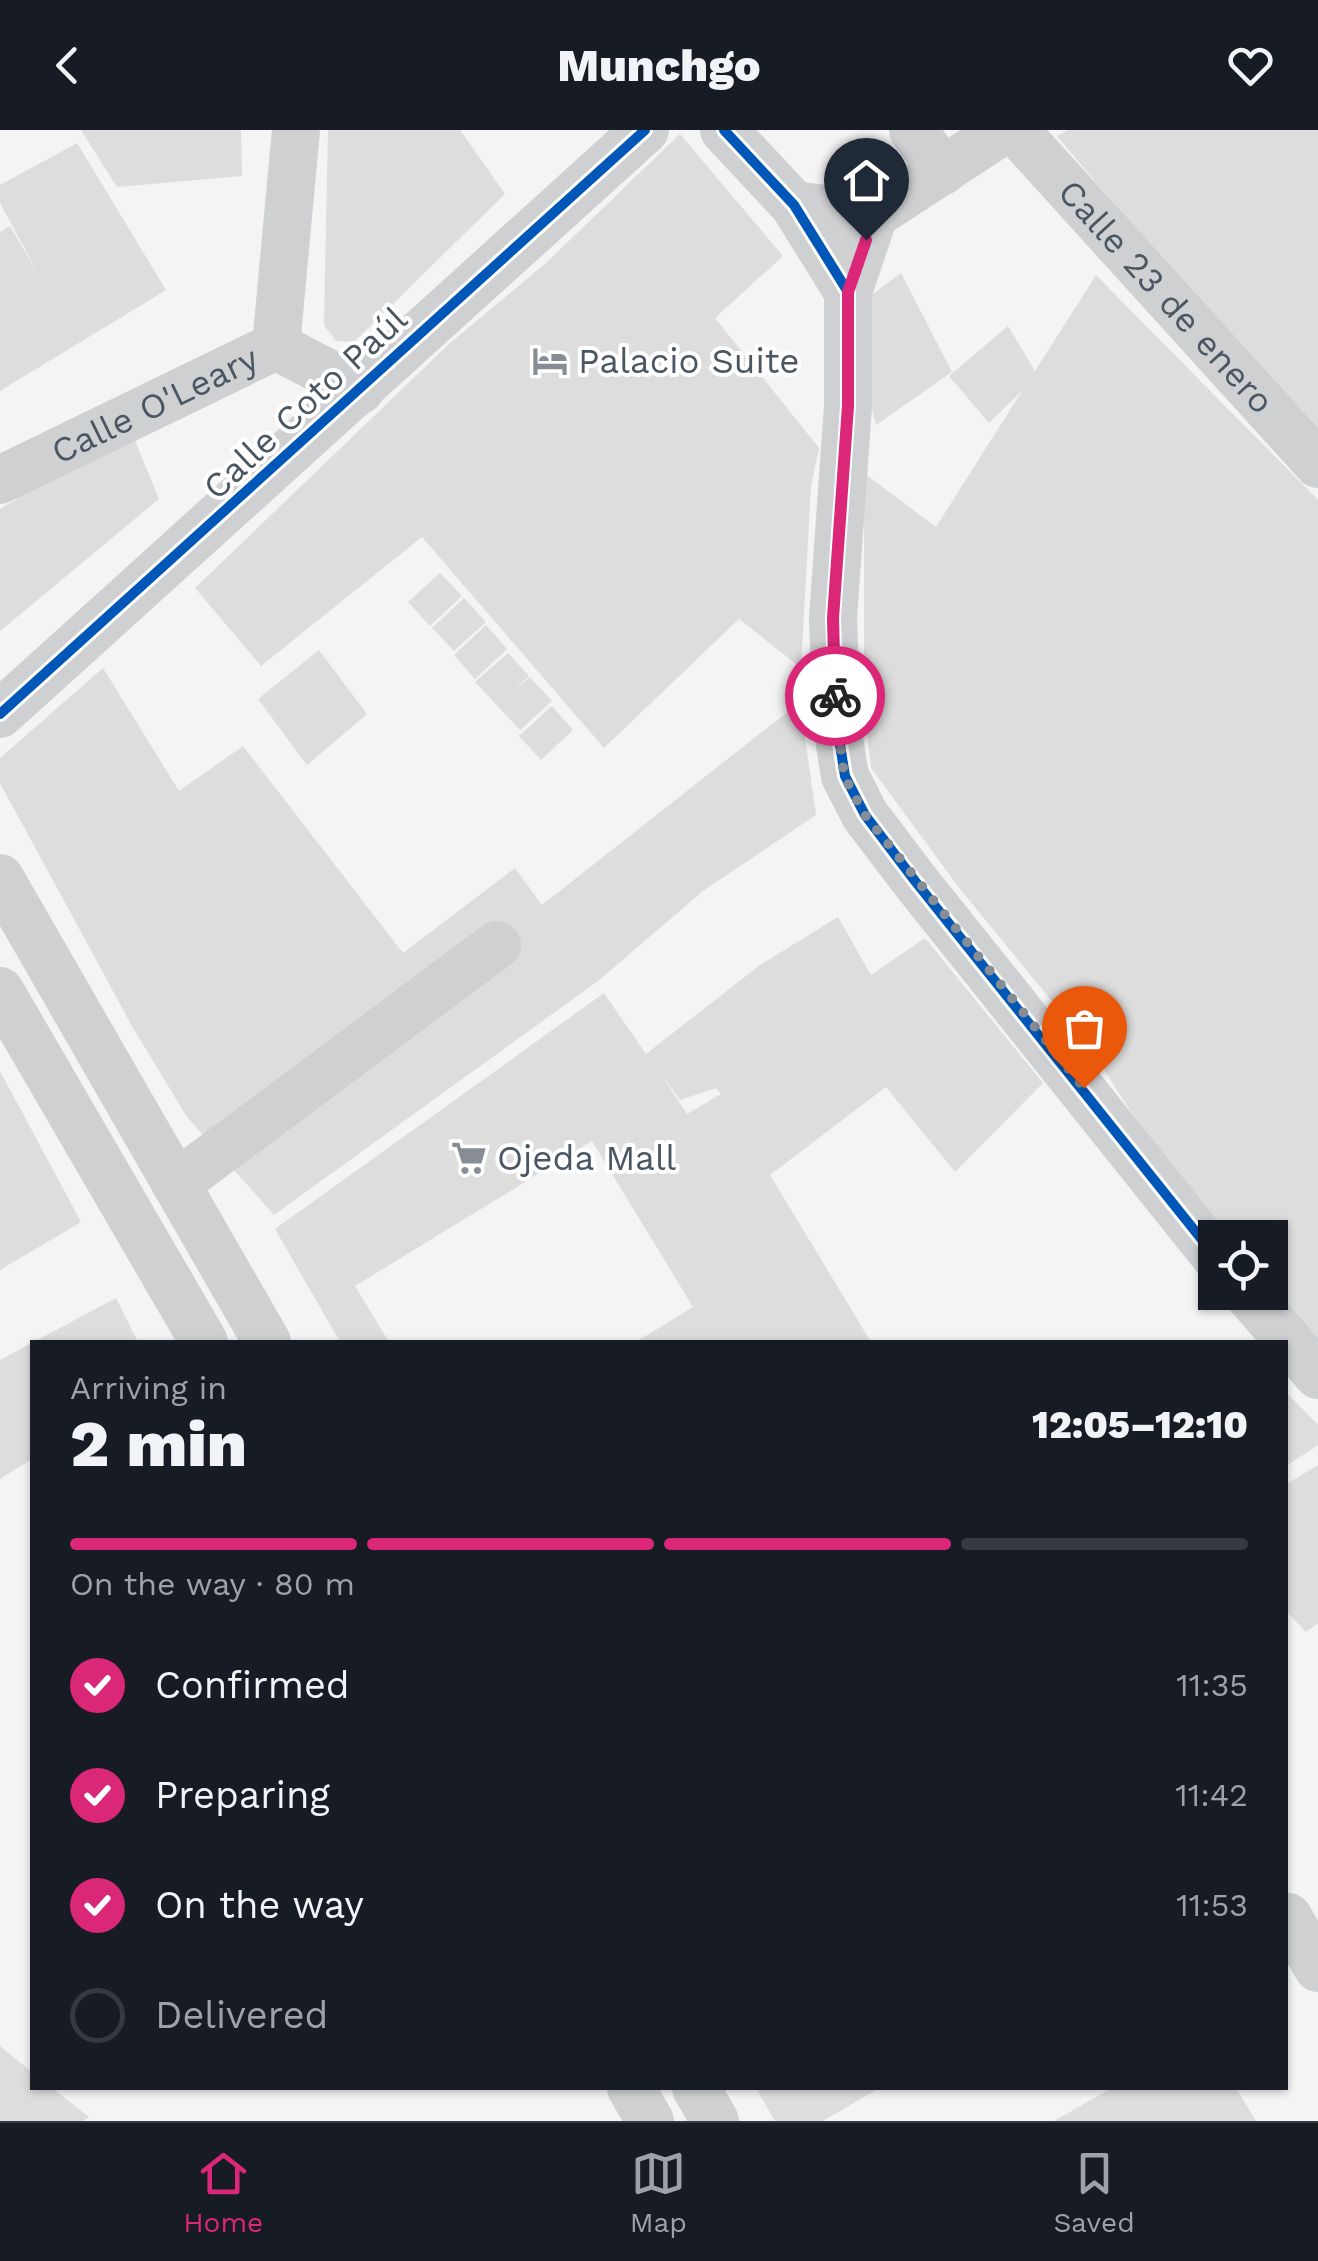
<!DOCTYPE html>
<meta charset="utf-8">
<style>
:root{--surface:#171b24;--page:#20242c;--text:#f1f3f6;--muted:#9ea1a6;--line:#363941;--accent:#db2777}
body{margin:0;font-family:"Work Sans",sans-serif;background:var(--page);color:var(--text);height:100vh;display:flex;flex-direction:column;font-size:38px;white-space:nowrap}
*{box-sizing:border-box;margin:0}
p{font-size:32px;color:var(--muted)}
.icon{flex:none;width:55px;height:55px;fill:none;stroke:currentColor;stroke-width:2;stroke-linecap:round;stroke-linejoin:round}
.map{position:relative;flex:1;overflow:hidden}
.sheet{position:absolute;left:30px;top:1210px;width:1258px;height:750px;display:flex;flex-direction:column;background:var(--surface);border-radius:0px;box-shadow:0 2px 8px #0004}
.sheet>*{flex:none}
.buttons{position:absolute;left:1198px;top:1090px;display:grid;gap:20px}
.buttons a{display:grid;place-items:center;width:90px;height:90px;border-radius:0px;background:var(--surface);box-shadow:0 2px 8px #0004;font-size:50px}
.pin{position:absolute;display:grid;place-items:center;width:85px;height:85px;color:#fff;margin:-102px -42px;border-radius:50% 50% 50% 0;rotate:-45deg;box-shadow:0 0 10px #0007}
.pin .icon{rotate:45deg}
.courier{position:absolute;display:grid;place-items:center;width:100px;height:100px;margin:-50px;border:8px solid #db2777;border-radius:50%;background:#fff;color:#222;box-shadow:0 2px 12px #0007}
.summary em{font-style:normal;font-weight:800}
.summary div{display:flex;flex-direction:column-reverse}
.summary{display:flex;align-items:center;justify-content:space-between;height:170px;padding:0 40px}
h1{font-size:65px;font-weight:800;line-height:75px}
.bar{display:grid;grid-template-columns:repeat(4,1fr);gap:15px 10px;align-content:center;height:120px;padding:0 40px}
.bar i{height:12px;border-radius:8px;background:var(--line)}
.bar .on{background:var(--accent)}
.bar p{grid-column:span 4}
ol{padding:0 40px;list-style:none}
li{display:flex;align-items:center;gap:30px;height:110px}
li p{margin-inline-start:auto}
li .icon{padding:10px;border-radius:50%;background:var(--accent);color:#fff;stroke-width:4}
li:last-child{color:var(--muted)}
li i{width:55px;height:55px;border:5px solid var(--line);border-radius:50%}
header{display:flex;justify-content:space-between;align-items:center;height:130px;padding:0 40px;background:var(--surface);font-size:45px;font-weight:800}
.dock{display:flex;justify-content:space-around;align-items:center;height:140px;border-top:2px solid var(--line);background:var(--surface);font-size:28px;color:var(--muted)}
.dock a{display:grid;justify-items:center;gap:5px}
.dock .on{color:var(--accent)}
.map>svg:first-child{display:block}
.building{fill:#ddddde;fill-rule:evenodd}
.lines{fill:none;stroke-linecap:round;stroke-linejoin:round}
.minor{stroke:#ced0d2;stroke-width:48}
.cycleway-casing{stroke:#fff;stroke-width:16}
.cycleway{stroke:#0057b8;stroke-width:10}
.done{stroke:#868d94;stroke-width:10;stroke-dasharray:0 18}
.route{stroke:#db2777;stroke-width:12}
.labels{text-anchor:middle;dominant-baseline:central;stroke-width:8;stroke-linejoin:round;paint-order:stroke}
.street-label{font-size:35px;fill:#4a5661;stroke:#fff}
.poi-label{font-size:35px;fill:#4a5661;stroke:#fff;text-anchor:start}
</style>
<header><svg class="icon" aria-label="back" viewBox="0 0 24 24"><path d="M15 5l-7 7 7 7"/></svg>Munchgo<svg class="icon" aria-label="heart" viewBox="0 0 24 24"><path d="M12 20l-8-8c-3-5 5-10 8-4 3-6 11-1 8 4z"/></svg></header>
<div class="map">
<svg width="1318" height="1991" viewBox="0 0 1318 1991">
<rect width="100%" height="100%" fill="#f4f4f4"/>
<g class="building">
<polygon points="81,0 241,0 242,46 117,57"/>
<polygon points="328,0 460,0 505,64 354,212 336,211 324,195"/>
<polygon points="1068,0 1318,0 1318,300 1195,171 1057,6"/>
<polygon points="680,4 783,126 715,188 819,318 811,356 801,538 739,489 604,618 422,407 261,536 195,458 449,214 547,132"/>
<polygon points="77,13 166,160 0,261 0,102 10,96 40,147 0,73 0,55"/>
<polygon points="901,143 952,242 876,295 870,271 866,169"/>
<polygon points="1096,145 1318,370 1318,1213 1270,1152 1270,1108 1225,1108 1139,994 1087,914 960,759 871,638 864,575 864,343 936,397 1022,261 989,293 949,246 1008,196 1035,241"/>
<polygon points="131,301 159,369 0,501 0,379"/>
<polygon points="440,443 462,466 430,496 408,472"/>
<polygon points="464,468 486,492 454,521 432,498"/>
<polygon points="486,495 507,519 475,549 454,525"/>
<polygon points="319,520 367,584 307,635 258,569"/>
<polygon points="508,523 529,546 513,561 530,547 552,571 520,600 475,552"/>
<polygon points="103,538 179,661 243,616 403,823 515,738 542,775 800,572 816,685 703,761 598,851 274,1085 187,987 133,898 0,653 0,628"/>
<polygon points="552,576 573,600 541,630 519,606"/>
<path d="M 838,787 L 871,845 L 925,808 L 1043,953 L 955,1042 L 886,957 L 770,1045 L 871,1212 L 636,1212 L 693,1177 L 592,1011 L 355,1156 L 389,1212 L 340,1212 L 275,1099 L 604,863 L 646,924 L 760,835 ZM 661,944 L 680,970 L 716,958 L 721,964 L 687,984 Z"/>
<polygon points="0,941 81,1092 0,1140"/>
<polygon points="116,1168 138,1212 32,1212 32,1329 0,1349 0,1230"/>
<polygon points="1285,1261 1318,1295 1318,1315 1285,1337"/>
<polygon points="1318,1335 1318,1493 1306,1502 1285,1480 1285,1355"/>
<polygon points="0,1916 32,1942 32,1958 52,1958 89,1987 83,1991 0,1991"/>
<polygon points="756,1958 879,1958 823,1991 775,1991"/>
<polygon points="1112,1958 1236,1958 1256,1991 1054,1991"/>
</g>
<g class="lines">
<g class="minor">
<polyline points="724,0 794,75 848,162 848,276 833,488 837,596 845,646 865,685 915,751 1215,1126"/>
<polyline points="913,0 943,41"/>
<path id="s1" d="M 1015,0 L 1318,334"/>
<polyline points="794,75 874,85 848,162"/>
<polyline points="874,85 1004,0"/>
<polyline points="276,216 360,260"/>
<path id="s2" d="M 0,350 L 276,216 L 296,0"/>
<polyline points="0,584 645,0"/>
<polyline points="0,748 267,1212"/>
<polyline points="0,861 204,1212"/>
<polyline points="176,1054 497,815"/>
<polyline points="1246,1162 1318,1245"/>
<polyline points="1288,1787 1318,1838"/>
<polyline points="631,1958 650,1991"/>
<polyline points="696,1958 715,1991"/>
</g>
<defs>
<g id="cycleway">
<polyline points="724,0 794,75 848,162 848,276 833,488 837,596 845,646 865,685 915,751 1215,1126"/>
<polyline points="0,584 645,0"/>
</g>
</defs>
<use href="#cycleway" class="cycleway-casing"/>
<use href="#cycleway" class="cycleway"/>
</g>
<g class="lines">
<polyline class="done" points="835,566 844,646 865,685 1084,958"/>
<polyline class="route" points="835,566 833,488 848,276 848,162 866,110"/>
</g>
<defs>
<symbol id="hotel-bare" viewBox="-9 -9 18 18"><path d="M-6-4.5h1.5V1H6V5H4.5V3h-9V5H-6ZM-4 0a1.8 1.8 0 1 1 3.6 0ZM.5 0V-2.5h3Q6-2.5 6 0Z" fill="#868d94" stroke="#fff" stroke-width="2.5" paint-order="stroke"/></symbol>
<symbol id="supermarket-bare" viewBox="-9 -9 18 18"><path d="M-6-5.5h2.5l.6 2H6L4.5 2H-2.5L-4.4-4H-6ZM-1.5 3.2a1.3 1.3 0 1 0 .1 0ZM3 3.2a1.3 1.3 0 1 0 .1 0Z" fill="#868d94" stroke="#fff" stroke-width="2.5" paint-order="stroke"/></symbol>
</defs>
<g fill-rule="evenodd">
<use href="#hotel-bare" x="525" y="206" width="50" height="50"/>
<use href="#supermarket-bare" x="444" y="1003" width="50" height="50"/>
</g>
<g class="labels">
<g class="street-label">
<text stroke="none"><textPath href="#s1" startOffset="225">Calle 23 de enero</textPath></text>
<text transform="translate(305 273) rotate(-43)">Calle Coto Paúl</text>
<text stroke="none"><textPath href="#s2" startOffset="172">Calle O'Leary</textPath></text>
</g>
<g class="poi-label">
<text x="578" y="231">Palacio Suite</text>
<text x="497" y="1028">Ojeda Mall</text>
</g>
</g>
</svg>
<div class="buttons">
<a><svg class="icon" aria-label="locate" viewBox="0 0 24 24"><circle cx="12" cy="12" r="6"/><path d="M12 2v4M12 18v4M2 12h4M18 12h4"/></svg></a>
</div>
<div class="pin" style="left:1084px;top:958px;background:#ea580c"><svg class="icon" aria-label="bag" viewBox="0 0 24 24"><path d="M5 8h14l-1 12H6zM9 8a3 3 0 0 1 6 0"/></svg></div>
<div class="pin" style="left:866px;top:110px;background:#1f2937"><svg class="icon" aria-label="home" viewBox="0 0 24 24"><path d="M3 11l9-7 9 7M6 9v11h12V9"/></svg></div>
<div class="courier" style="left:835px;top:566px"><svg class="icon" aria-label="bike" viewBox="0 0 24 24"><circle cx="6" cy="16" r="4"/><circle cx="18" cy="16" r="4"/><path d="M6 16l4-8h5l3 8M10 8l3 8H6M13 5h3"/></svg></div>
<section class="sheet">
<div class="summary"><div><h1>2 min</h1><p>Arriving in</p></div><em>12:05–12:10</em></div>
<div class="bar"><i class="on"></i><i class="on"></i><i class="on"></i><i></i><p>On the way · 80 m</p></div>
<ol>
<li><svg class="icon" aria-label="check" viewBox="0 0 24 24"><path d="M5 12l5 5 9-10"/></svg>Confirmed<p>11:35</p></li>
<li><svg class="icon" aria-label="check" viewBox="0 0 24 24"><path d="M5 12l5 5 9-10"/></svg>Preparing<p>11:42</p></li>
<li><svg class="icon" aria-label="check" viewBox="0 0 24 24"><path d="M5 12l5 5 9-10"/></svg>On the way<p>11:53</p></li>
<li><i></i>Delivered</li>
</ol>
</section>
</div>
<nav class="dock">
<a class="on"><svg class="icon" aria-label="home" viewBox="0 0 24 24"><path d="M3 11l9-7 9 7M6 9v11h12V9"/></svg>Home</a>
<a><svg class="icon" aria-label="map" viewBox="0 0 24 24"><path d="M3 6l6-2 6 2 6-2v14l-6 2-6-2-6 2zM9 4v14M15 6v14"/></svg>Map</a>
<a><svg class="icon" aria-label="saved" viewBox="0 0 24 24"><path d="M7 4h10v16l-5-4-5 4z"/></svg>Saved</a>
</nav>
